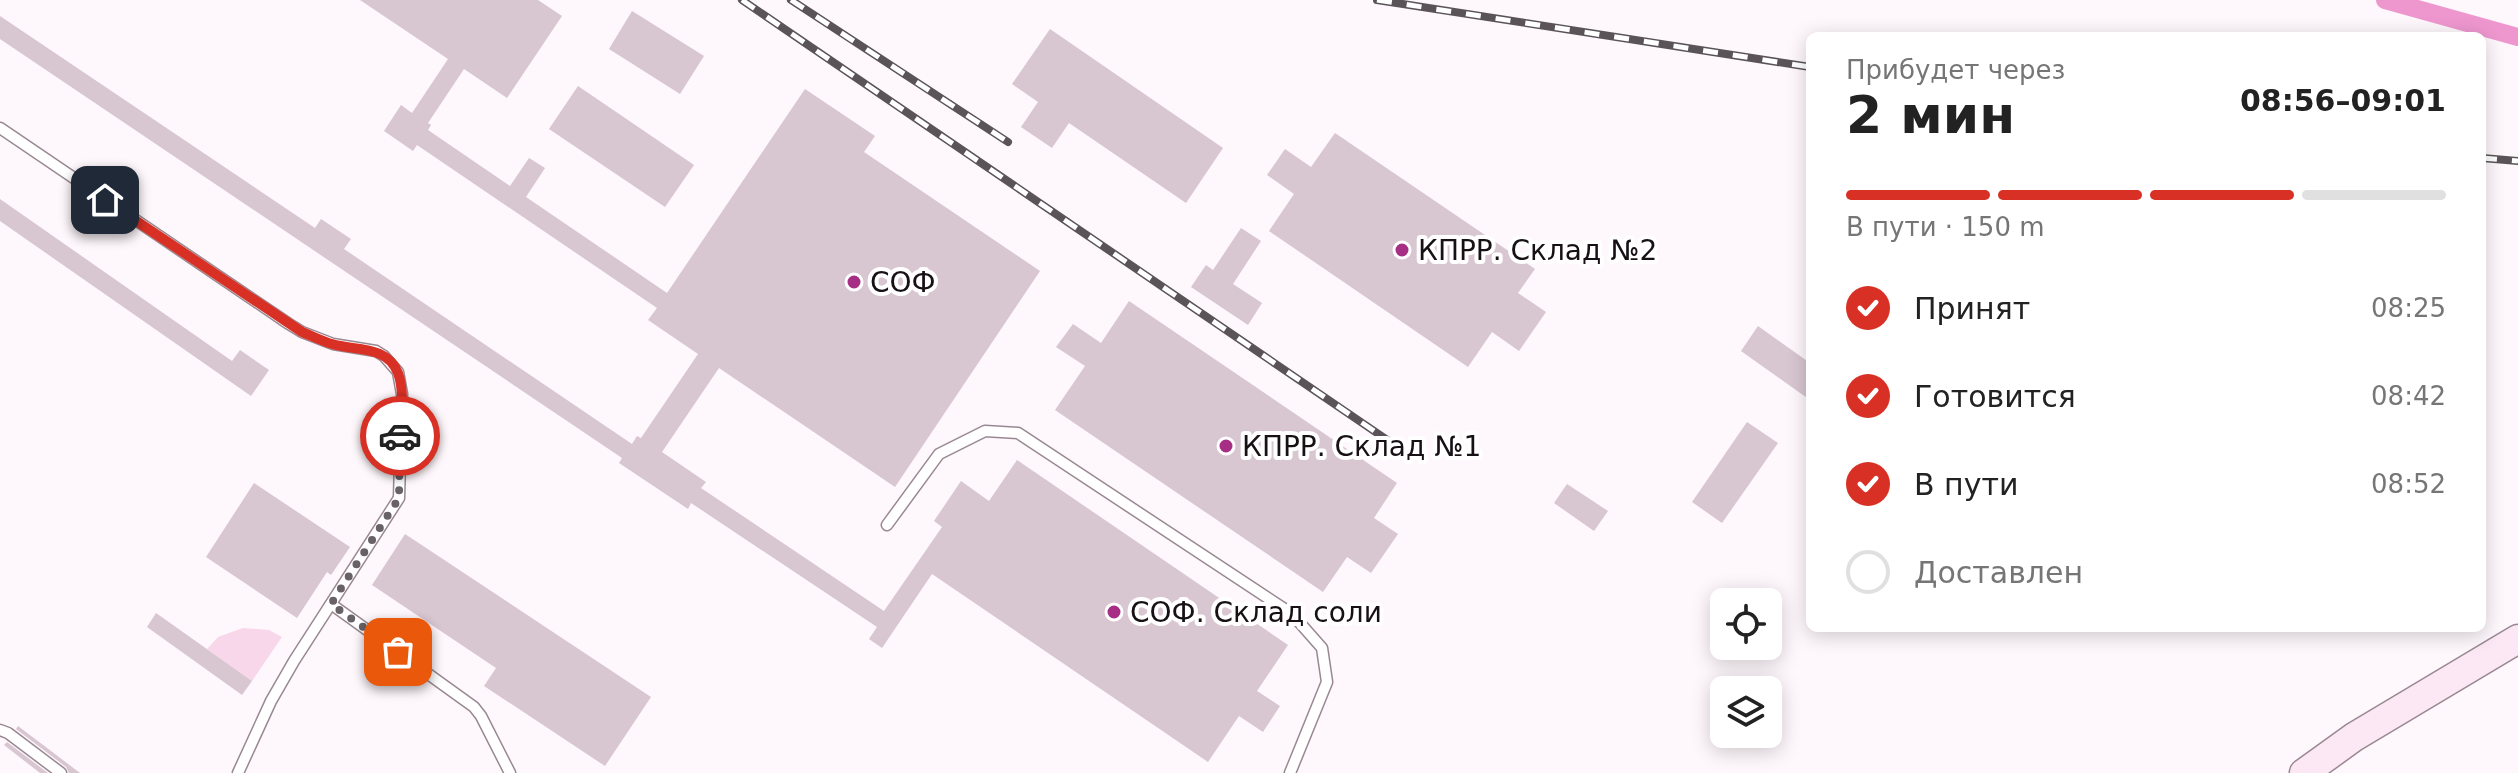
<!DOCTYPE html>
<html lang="ru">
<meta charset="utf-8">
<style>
:root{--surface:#fff;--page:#f2f2f2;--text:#222;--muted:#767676;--line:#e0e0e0;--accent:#d93025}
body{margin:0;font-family:"DejaVu Sans",sans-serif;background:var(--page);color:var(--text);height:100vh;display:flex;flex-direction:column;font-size:30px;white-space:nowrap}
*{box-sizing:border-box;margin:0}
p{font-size:26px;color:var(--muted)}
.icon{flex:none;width:44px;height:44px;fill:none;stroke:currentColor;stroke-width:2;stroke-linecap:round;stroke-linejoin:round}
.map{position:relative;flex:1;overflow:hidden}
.sheet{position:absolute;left:1806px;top:32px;width:680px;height:600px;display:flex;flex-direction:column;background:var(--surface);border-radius:12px;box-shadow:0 4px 20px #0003}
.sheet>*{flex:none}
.fabs{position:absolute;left:1710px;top:588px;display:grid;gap:16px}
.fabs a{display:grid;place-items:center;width:72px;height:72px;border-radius:12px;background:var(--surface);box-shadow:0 4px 20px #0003;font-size:40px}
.pin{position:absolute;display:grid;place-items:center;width:68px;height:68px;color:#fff;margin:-34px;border-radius:16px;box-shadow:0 4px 12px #0006}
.courier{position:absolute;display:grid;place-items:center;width:80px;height:80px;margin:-40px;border:6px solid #d93025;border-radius:50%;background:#fff;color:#222;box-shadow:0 2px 10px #0007}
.head em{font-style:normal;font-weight:700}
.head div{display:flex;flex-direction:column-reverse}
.head{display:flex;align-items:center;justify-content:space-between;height:136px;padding:0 40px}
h1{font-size:52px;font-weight:700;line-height:60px}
.bar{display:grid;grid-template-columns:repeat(4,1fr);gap:12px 8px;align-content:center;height:96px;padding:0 40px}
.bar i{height:10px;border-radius:6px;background:var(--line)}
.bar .selected{background:var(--accent)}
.bar p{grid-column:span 4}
ol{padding:0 40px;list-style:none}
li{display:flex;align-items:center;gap:24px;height:88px}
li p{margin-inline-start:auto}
li .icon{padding:8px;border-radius:50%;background:var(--accent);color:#fff;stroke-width:4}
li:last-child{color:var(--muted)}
li i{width:44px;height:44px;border:4px solid var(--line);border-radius:50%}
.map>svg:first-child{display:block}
.green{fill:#f8d7eb}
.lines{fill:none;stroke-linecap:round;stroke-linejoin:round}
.canal{stroke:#ee97cf;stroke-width:18}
.building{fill:#d8c6d1}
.lane-casing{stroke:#998892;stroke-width:13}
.secondary-casing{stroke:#998892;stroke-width:31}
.lane{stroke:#fff;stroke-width:10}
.secondary{stroke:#fbe8f4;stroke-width:28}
.rail-casing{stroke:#5a5458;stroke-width:8}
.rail{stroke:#fff;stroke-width:5;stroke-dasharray:15;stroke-linecap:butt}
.done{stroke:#686266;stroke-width:8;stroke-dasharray:0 14.4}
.route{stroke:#d93025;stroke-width:10}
.poi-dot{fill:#a62e85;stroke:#fff;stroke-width:3}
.labels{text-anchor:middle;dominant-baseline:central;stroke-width:8;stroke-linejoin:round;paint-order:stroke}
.poi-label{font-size:28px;fill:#171115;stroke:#fff;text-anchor:start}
</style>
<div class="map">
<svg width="2518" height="773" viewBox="0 0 2518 773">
<rect width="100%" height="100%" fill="#fef7fb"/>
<polygon class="green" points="243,628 269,630 282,637 252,681 207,649 218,637"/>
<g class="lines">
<polyline class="canal" points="2385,0 2518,37"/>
</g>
<g class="building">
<polygon points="360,0 538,0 562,16 507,98 464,69 428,123 431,125 428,130 510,186 529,158 545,168 526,197 667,293 805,89 875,136 864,152 1040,271 895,487 719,368 662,452 706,482 701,488 884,611 942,527 934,521 961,481 989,501 1017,460 1288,645 1257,691 1280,706 1263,732 1239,716 1208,762 932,574 882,648 869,639 877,627 691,503 688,509 619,463 622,458 0,39 0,16 315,228 321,219 351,239 344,249 632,444 637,436 641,438 698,354 648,320 657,308 417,145 413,151 384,131 401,105 412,113 448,59"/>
<polygon points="632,11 704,56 680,94 609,49"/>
<polygon points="1050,29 1223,148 1186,203 1069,123 1052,148 1021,127 1038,102 1012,84"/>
<polygon points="578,86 694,165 665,207 549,129"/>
<polygon points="1335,133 1535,269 1518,293 1546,312 1519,351 1492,332 1468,367 1269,231 1294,194 1267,175 1285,149 1311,167"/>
<polygon points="0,199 232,361 240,350 269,370 251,396 0,221"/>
<polygon points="1241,228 1261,241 1233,284 1262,303 1248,325 1191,287 1206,265 1213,270"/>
<polygon points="1129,301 1397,483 1374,518 1398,534 1371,573 1347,557 1323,592 1055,410 1085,366 1056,347 1073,324 1101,343"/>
<polygon points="1758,326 1810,363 1810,400 1741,351"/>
<polygon points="1747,422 1778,443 1722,523 1692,502"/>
<polygon points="254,483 350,547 331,575 327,572 297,618 206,557"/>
<polygon points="1567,484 1608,511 1594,531 1554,503"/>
<polygon points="405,534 651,697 605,766 484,686 496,668 372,585"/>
<polygon points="156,613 252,681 242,695 147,627"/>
<polygon points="18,726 80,773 69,773 66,767 16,729"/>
<polygon points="7,742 48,773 40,773 4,745"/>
</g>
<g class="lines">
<defs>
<g id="lane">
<polyline points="0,128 289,324 302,332 333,344 376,351 384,356 398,372 402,394 399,498 294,661 271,701 238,773"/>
<polyline points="887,525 939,454 985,431 1018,433 1292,614 1322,648 1327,682 1290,773"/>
<polyline points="331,604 474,707 481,716 510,773"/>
<polyline points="0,730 8,733 61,773"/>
</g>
<polyline id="secondary" points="2304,773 2354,737 2518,639"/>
</defs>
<use href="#lane" class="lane-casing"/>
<use href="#secondary" class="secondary-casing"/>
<use href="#lane" class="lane"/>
<use href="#secondary" class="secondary"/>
<defs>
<g id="rail">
<polyline points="742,0 1399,448"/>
<polyline points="791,0 1008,142"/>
<polyline points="1377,0 1810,67"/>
<polyline points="2482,158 2518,161"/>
</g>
</defs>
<use href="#rail" class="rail-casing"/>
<use href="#rail" class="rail"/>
</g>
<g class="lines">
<polyline class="done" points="398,652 331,604 399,498 400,436"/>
<path class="route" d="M 105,200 L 302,332 C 312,336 322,341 332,344 C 355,351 387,345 398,373 C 405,392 401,417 400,436"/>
</g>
<g class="poi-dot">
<circle cx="1402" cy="250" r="8"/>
<circle cx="854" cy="282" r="8"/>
<circle cx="1226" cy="446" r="8"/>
<circle cx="1114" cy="612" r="8"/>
</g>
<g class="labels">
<g class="poi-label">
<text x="1418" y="250">КПРР. Склад №2</text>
<text x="870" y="282">СОФ</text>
<text x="1242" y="446">КПРР. Склад №1</text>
<text x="1130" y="612">СОФ. Склад соли</text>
</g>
</g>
</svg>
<div class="fabs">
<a><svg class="icon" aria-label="locate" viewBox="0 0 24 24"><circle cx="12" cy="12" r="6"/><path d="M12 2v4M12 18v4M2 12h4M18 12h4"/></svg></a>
<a><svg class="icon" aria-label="layers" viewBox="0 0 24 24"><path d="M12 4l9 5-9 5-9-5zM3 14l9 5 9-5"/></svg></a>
</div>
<div class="pin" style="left:398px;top:652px;background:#ea580c"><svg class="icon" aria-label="bag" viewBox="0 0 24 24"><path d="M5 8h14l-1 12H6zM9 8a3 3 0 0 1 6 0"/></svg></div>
<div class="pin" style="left:105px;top:200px;background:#1f2937"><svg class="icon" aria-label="home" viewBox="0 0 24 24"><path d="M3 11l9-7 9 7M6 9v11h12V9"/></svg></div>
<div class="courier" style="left:400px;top:436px"><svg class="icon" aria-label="car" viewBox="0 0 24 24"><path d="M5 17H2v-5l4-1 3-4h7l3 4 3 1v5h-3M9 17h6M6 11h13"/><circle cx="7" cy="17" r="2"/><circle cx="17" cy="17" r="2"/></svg></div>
<section class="sheet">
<div class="head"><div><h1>2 мин</h1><p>Прибудет через</p></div><em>08:56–09:01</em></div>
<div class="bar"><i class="selected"></i><i class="selected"></i><i class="selected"></i><i></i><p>В пути · 150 m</p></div>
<ol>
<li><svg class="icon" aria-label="check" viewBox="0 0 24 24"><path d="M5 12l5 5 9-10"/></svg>Принят<p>08:25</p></li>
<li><svg class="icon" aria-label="check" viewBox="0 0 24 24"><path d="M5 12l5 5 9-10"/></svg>Готовится<p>08:42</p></li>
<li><svg class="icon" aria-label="check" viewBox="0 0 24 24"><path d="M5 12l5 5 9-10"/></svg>В пути<p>08:52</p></li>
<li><i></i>Доставлен</li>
</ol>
</section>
</div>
